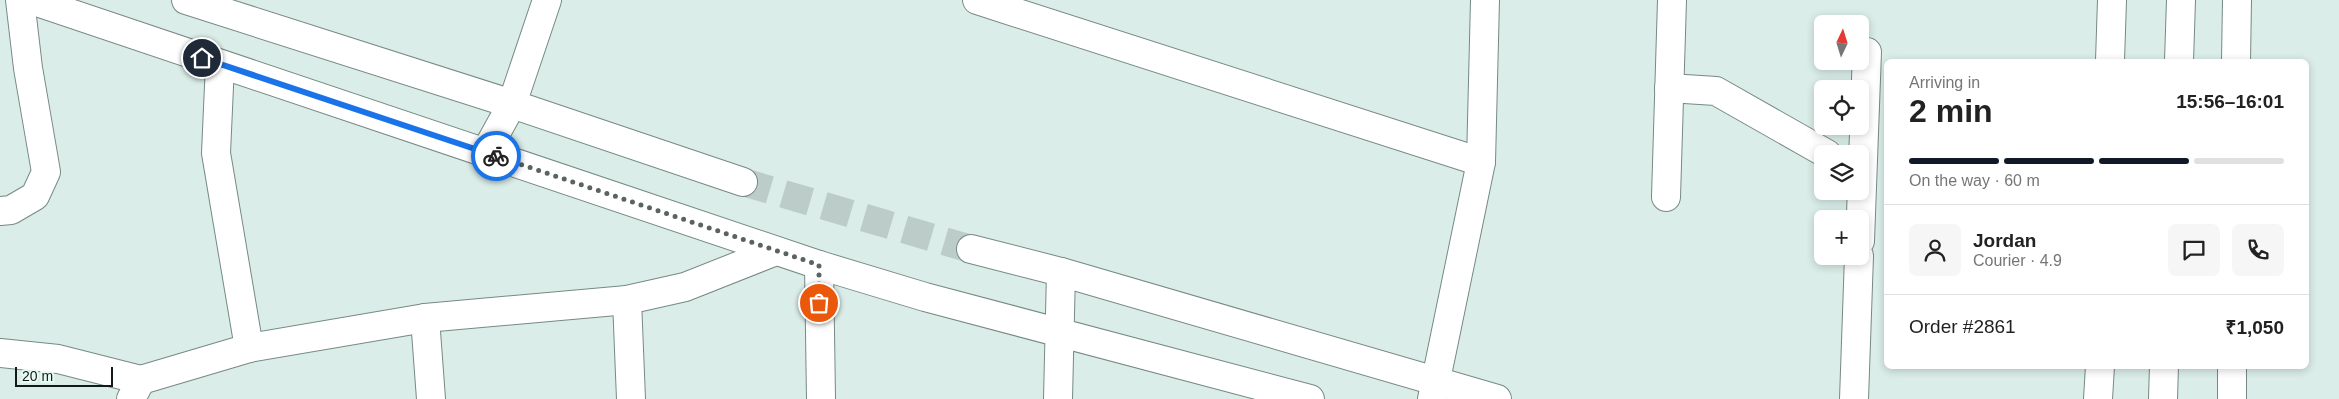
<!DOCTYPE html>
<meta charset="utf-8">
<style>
:root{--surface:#fff;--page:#f6f6f6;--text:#222;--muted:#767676;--line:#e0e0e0;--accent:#111827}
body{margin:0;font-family:Helvetica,sans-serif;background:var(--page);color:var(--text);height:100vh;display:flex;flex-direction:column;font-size:19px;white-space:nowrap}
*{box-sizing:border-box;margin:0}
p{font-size:16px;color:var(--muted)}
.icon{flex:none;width:28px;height:28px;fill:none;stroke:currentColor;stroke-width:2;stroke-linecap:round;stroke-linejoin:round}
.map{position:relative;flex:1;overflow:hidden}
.drawer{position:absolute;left:1884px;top:59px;width:425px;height:310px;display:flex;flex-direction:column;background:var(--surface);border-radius:8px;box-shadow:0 2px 8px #0003}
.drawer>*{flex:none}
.needle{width:32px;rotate:4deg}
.controls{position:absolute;left:1814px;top:15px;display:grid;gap:10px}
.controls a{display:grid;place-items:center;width:55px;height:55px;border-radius:8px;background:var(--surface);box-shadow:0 2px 8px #0003;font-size:25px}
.scale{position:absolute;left:15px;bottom:12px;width:98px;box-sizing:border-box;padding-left:5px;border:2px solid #131917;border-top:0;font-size:14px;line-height:18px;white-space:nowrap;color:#131917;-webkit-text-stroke:4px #e7fbf5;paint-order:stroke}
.pin{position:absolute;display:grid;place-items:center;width:42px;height:42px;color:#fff;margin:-21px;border:2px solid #fff;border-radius:50%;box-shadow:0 1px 5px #0007}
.courier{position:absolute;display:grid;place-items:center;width:50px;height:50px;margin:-25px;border:4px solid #1a73e8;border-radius:50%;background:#fff;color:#222;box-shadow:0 1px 6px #0007}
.overview em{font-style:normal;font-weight:700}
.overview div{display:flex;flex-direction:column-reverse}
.overview{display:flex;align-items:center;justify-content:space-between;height:85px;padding:0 25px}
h1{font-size:32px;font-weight:700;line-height:38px}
.bar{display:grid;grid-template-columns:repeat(4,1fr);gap:8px 5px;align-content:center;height:60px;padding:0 25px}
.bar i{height:6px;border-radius:4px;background:var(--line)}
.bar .on{background:var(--accent)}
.bar p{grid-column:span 4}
.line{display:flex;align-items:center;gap:12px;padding:0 25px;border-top:1px solid var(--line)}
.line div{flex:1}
.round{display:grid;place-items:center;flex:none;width:52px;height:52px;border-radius:8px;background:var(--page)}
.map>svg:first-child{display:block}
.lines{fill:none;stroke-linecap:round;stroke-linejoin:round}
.minor-tunnel{stroke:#bccdc9;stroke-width:28;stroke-dasharray:28 14;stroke-linecap:butt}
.minor-casing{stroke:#778983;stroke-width:30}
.highway-casing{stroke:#778983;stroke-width:30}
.minor{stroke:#fff;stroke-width:28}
.highway{stroke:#fff;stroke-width:28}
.done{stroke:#596360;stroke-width:5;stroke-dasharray:0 9}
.route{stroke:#1a73e8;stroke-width:6}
</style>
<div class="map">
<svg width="2339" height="399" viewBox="0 0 2339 399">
<rect width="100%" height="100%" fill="#daede8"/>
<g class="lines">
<polyline class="minor-tunnel" points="743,182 971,249"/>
<defs>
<g id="minor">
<polyline points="31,0 819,265 925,297 1310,399"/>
<polyline points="186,0 512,104 743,182"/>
<polyline points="977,0 1481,162"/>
<polyline points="2236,61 2237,0"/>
<polyline points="220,64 216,153 249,348"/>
<polyline points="1669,88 1716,91 1827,154"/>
<polyline points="485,153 512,104 547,0"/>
<polyline points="1666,197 1672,0"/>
<polyline points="0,211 11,210 35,196 46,172 28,68 20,0"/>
<polyline points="1860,241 1867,52"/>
<polyline points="971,249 1061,272 1497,399"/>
<polyline points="819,265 821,399"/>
<polyline points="627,300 631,399"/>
<polyline points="425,318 431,399"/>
<polyline points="0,353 58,359 141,380"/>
<polyline points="131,399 141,380 249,348 425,318 627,300 685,287 776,251"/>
<polyline points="1058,399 1061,272"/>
<polyline points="1432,399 1481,162 1485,0"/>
<polyline points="1854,399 1859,256"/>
<polyline points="2232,399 2232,366"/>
</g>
<g id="highway">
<polyline points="2110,61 2112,0"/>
<polyline points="2179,61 2181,0"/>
<polyline points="2098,399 2100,366"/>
<polyline points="2163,399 2164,366"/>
</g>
</defs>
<use href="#minor" class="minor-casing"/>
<use href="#highway" class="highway-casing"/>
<use href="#minor" class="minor"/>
<use href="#highway" class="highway"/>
</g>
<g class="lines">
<polyline class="done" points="496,156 819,265 819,303"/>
<polyline class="route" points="202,58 496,156"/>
</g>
</svg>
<div class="controls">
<a><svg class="needle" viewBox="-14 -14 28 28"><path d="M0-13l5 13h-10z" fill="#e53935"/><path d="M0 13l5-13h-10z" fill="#767676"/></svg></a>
<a><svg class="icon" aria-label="locate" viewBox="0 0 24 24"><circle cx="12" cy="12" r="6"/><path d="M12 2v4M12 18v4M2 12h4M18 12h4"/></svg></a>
<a><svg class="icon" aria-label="layers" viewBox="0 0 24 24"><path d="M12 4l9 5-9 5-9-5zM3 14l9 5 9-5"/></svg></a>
<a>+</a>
</div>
<div class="scale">20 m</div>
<div class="pin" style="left:819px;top:303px;background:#ea580c"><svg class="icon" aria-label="bag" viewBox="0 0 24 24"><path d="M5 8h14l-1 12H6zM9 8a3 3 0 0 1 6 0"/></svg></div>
<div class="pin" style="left:202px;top:58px;background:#1f2937"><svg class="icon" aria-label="home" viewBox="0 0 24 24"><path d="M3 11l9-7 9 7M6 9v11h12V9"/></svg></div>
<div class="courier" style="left:496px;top:156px"><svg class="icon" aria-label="bike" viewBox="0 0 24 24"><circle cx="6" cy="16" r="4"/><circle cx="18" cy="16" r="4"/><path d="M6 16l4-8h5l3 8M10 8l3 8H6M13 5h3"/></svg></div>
<section class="drawer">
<div class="overview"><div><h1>2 min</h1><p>Arriving in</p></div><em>15:56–16:01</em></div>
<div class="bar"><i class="on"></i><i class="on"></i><i class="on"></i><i></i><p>On the way · 60 m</p></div>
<div class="line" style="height:90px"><a class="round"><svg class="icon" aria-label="person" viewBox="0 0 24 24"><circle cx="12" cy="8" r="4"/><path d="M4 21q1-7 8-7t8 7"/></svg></a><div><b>Jordan</b><p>Courier · 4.9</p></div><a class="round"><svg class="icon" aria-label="chat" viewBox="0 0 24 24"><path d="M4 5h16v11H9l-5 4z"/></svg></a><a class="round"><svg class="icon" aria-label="phone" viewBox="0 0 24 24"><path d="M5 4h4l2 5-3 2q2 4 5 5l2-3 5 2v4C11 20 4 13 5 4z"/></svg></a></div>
<div class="line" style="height:65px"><div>Order #2861</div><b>₹1,050</b></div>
</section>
</div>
